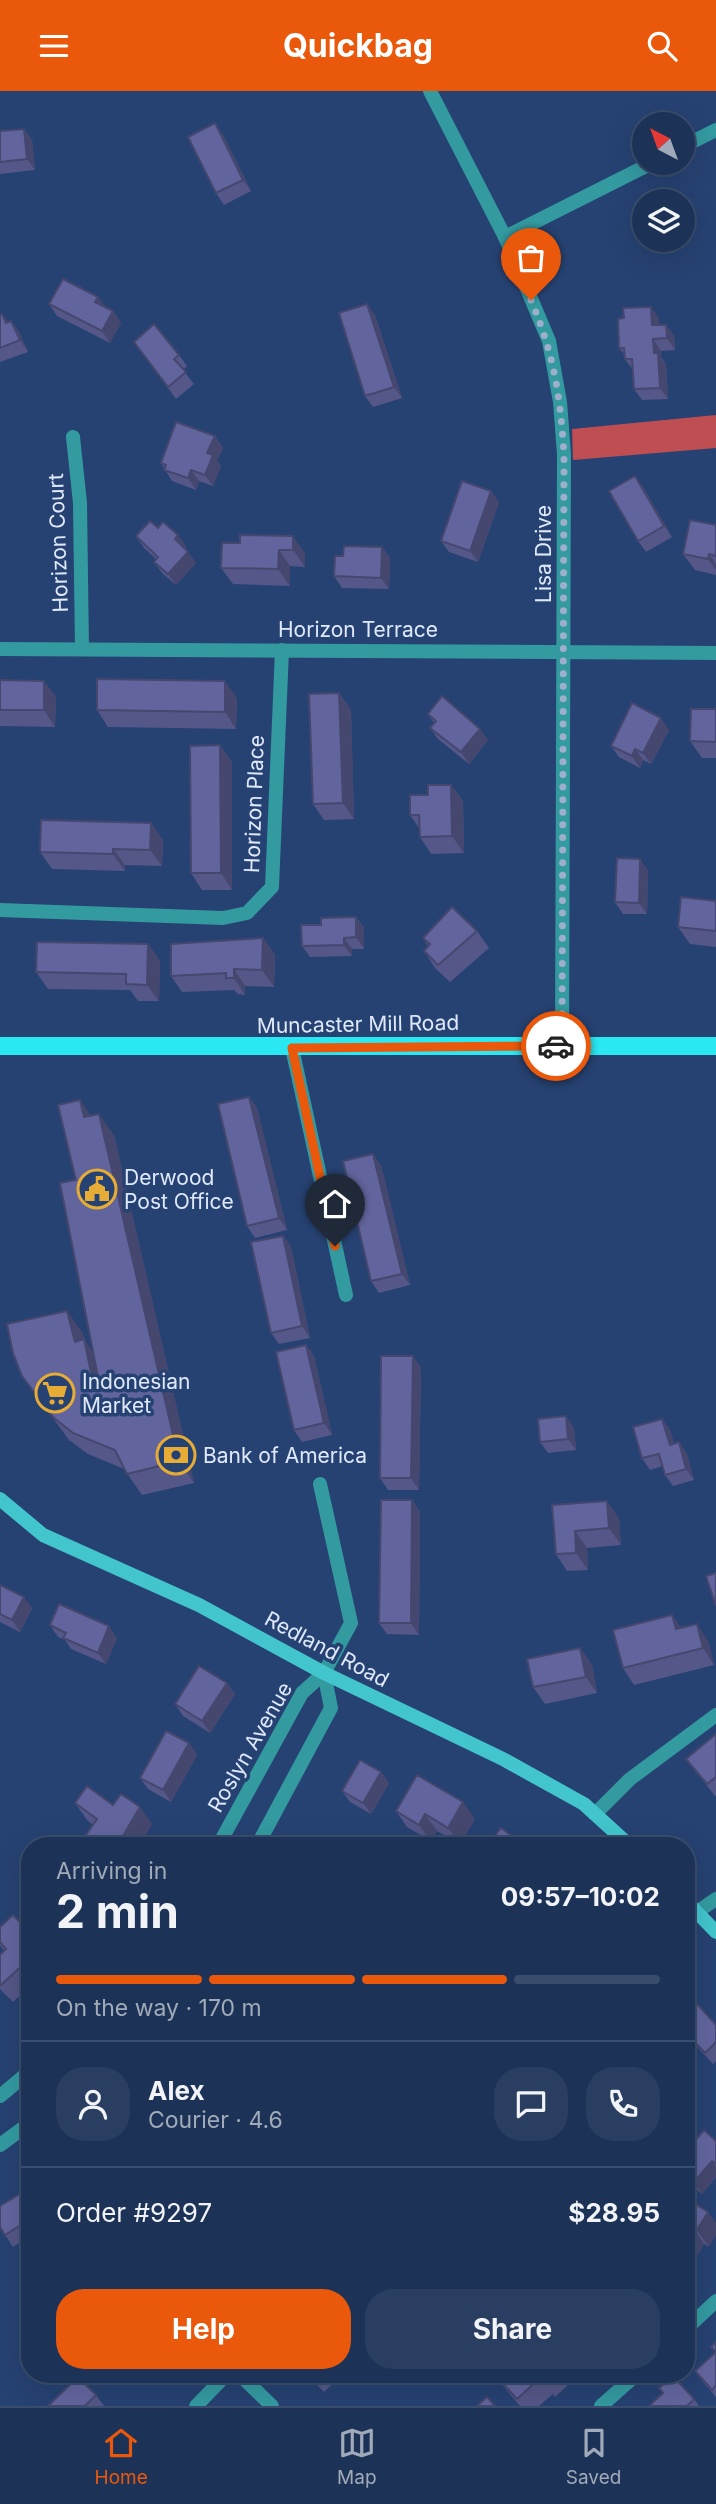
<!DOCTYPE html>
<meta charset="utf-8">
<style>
:root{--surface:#1c3256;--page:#293e60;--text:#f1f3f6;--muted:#a0aab9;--line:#3a4d6c;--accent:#ea580c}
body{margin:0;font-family:Inter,sans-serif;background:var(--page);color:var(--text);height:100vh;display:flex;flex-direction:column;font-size:26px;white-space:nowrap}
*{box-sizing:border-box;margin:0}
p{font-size:23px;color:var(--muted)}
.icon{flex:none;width:38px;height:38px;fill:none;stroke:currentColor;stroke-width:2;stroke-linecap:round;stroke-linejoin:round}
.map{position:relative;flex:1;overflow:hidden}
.sheet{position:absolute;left:21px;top:1746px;width:674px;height:546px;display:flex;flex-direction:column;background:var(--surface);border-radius:28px;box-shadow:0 7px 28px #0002,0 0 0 2px var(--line)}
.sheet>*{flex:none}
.needle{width:46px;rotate:319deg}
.tools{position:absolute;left:632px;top:21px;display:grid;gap:14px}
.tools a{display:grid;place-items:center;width:63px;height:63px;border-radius:50%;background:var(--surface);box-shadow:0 7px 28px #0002,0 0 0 2px var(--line);font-size:35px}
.pin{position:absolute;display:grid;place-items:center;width:60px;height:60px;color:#fff;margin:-72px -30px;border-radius:50% 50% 50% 0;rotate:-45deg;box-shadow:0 0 7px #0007}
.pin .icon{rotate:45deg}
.courier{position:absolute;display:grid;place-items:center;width:70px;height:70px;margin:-35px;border:5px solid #ea580c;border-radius:50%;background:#fff;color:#222;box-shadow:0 2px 9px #0007}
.headline em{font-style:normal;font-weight:700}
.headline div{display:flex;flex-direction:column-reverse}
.headline{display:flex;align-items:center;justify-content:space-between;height:119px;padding:0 35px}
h1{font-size:46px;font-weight:700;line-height:52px}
.bar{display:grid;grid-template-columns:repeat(4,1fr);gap:10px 7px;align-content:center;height:84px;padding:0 35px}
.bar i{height:9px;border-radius:5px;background:var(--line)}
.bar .selected{background:var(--accent)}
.bar p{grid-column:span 4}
.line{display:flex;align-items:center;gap:18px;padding:0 35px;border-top:2px solid var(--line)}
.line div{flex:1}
.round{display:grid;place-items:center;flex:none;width:74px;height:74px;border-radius:28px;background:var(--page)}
.action{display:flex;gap:14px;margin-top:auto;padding:14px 35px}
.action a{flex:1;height:80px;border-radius:28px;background:var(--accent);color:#fff;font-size:28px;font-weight:700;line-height:80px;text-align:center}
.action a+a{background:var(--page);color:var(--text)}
header{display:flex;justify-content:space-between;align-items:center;height:91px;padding:0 35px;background:var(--accent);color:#fff;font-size:32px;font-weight:700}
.dock{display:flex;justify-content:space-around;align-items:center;height:98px;border-top:2px solid var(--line);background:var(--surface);font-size:19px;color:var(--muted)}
.dock a{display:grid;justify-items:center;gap:4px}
.dock .selected{color:var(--accent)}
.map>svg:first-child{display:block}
.forest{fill:#be4e52}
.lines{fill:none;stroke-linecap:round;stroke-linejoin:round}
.street{stroke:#339aa0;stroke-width:14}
.secondary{stroke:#42c5cc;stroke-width:14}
.primary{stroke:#29e8f2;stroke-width:18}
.wall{fill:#545787}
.shaded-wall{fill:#45476e}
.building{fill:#62659d;stroke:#45476e;stroke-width:2}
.done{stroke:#9eafcb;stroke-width:7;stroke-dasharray:0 12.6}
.route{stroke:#ea580c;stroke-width:9}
.labels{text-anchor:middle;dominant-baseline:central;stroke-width:7;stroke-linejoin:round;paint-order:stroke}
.street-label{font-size:21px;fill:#dfe9fb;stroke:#264272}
.poi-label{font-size:21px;fill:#dfe9fb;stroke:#264272;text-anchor:start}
</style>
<header><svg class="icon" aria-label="menu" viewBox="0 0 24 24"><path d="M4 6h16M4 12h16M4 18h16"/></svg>Quickbag<svg class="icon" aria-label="search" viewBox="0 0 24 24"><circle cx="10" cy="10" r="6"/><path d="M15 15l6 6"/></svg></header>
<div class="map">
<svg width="716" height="2315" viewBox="0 0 716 2315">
<rect width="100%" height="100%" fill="#264272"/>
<polygon class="forest" points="716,324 716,357 573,369 572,338"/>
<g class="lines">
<g class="street">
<polyline points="430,0 505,146 549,250 560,311 564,363 562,954"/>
<polyline points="682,56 716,39"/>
<polyline points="505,146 652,72"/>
<polyline points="73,346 80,412 82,558"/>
<polyline points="0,558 716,562"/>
<polyline points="0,819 223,827 247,822 272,796 282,559"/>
<polyline points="292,957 346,1204"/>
<polyline points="595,1723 630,1688 716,1624"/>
<polyline points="218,1755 302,1602 324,1582 351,1532 320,1393"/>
<polyline points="257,1755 331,1617 324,1582"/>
<polyline points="697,1821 716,1808"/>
<polyline points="0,2005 30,1980"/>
<polyline points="0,2054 30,2032"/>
<polyline points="686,2238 716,2210"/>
<polyline points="240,2284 272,2315"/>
<polyline points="196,2315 226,2284"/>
<polyline points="601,2315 636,2284"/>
</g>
<g class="secondary">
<polyline points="0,1408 43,1444 199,1514 324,1582 503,1668 584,1713 630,1755"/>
<polyline points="686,1810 716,1841"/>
</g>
<polyline class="primary" points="0,955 716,955"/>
</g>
<g class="wall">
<polygon points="24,38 32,49 35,79 0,83 0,40"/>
<polygon points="223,44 251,100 224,114 216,102"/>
<polygon points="98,206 106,217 113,220 121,232 110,252 57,225 49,213"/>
<polygon points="0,224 8,231 11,230 19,241 28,261 0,271"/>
<polygon points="375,224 402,307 373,316 365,305"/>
<polygon points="659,227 659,234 666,234 674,245 675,259 661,260 661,266 666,273 668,308 642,309 634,298 633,279 625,268 625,264 619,257"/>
<polygon points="134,251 179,264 187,275 183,279 194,293 176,308"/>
<polygon points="215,345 223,357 217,369 221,375 213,395 199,390 196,399 172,390 161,372"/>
<polygon points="635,385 643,396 672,446 646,461 638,450"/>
<polygon points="499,411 478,471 449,461 441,450"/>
<polygon points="716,434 716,484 695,479 683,463"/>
<polygon points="158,437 178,444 186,456 185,458 196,472 176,494 162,482 154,471 156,468 144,457 136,445"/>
<polygon points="240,444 305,462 305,476 290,475 290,495 233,493 221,477 240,452"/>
<polygon points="382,456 390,467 389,498 342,497 334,485 343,465"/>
<polygon points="0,589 44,590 56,606 55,636 0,635"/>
<polygon points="339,602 351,619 354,728 324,729 313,713"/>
<polygon points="237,607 236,638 108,636 97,619"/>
<polygon points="716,618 716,667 702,667 690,650"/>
<polygon points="428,623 488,649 469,673 438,648 430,637 434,632"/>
<polygon points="669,639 651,673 643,669 640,677 619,666 611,655"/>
<polygon points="220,654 232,671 232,799 202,799 191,782"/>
<polygon points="451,694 463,710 464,762 431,763 420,746 419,737 410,724 428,704"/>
<polygon points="151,732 163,749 162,775 125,774 125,780 52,778 40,761"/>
<polygon points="648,779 647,823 623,823 615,811"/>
<polygon points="716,810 716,856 690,853 678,836"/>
<polygon points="356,826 364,837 364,858 352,858 352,865 310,866 302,855 321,834"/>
<polygon points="477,840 489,857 450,891 435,877 424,860 428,855 423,847"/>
<polygon points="263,847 275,864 274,896 245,895 245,904 238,903 234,899 182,901 171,885"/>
<polygon points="148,853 160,870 159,910 138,910 130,899 48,898 36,881"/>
<polygon points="249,1006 257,1017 287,1139 255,1147 247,1135"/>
<polygon points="80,1009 90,1025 114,1044 194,1392 142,1404 124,1378 88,1363 69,1349 22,1285 82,1241 84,1248 93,1262 76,1089"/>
<polygon points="381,1074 410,1194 379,1202 371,1190"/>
<polygon points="283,1145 291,1156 310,1247 279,1253 271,1242"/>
<polygon points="306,1254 314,1265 332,1344 302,1351 294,1339"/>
<polygon points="421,1276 419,1399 388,1399 380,1387"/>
<polygon points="662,1328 670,1339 674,1353 687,1363 694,1389 673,1395 665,1384 663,1375 650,1379 642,1367"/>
<polygon points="574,1337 576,1359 548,1362 540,1351"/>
<polygon points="412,1409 420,1421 419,1544 387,1543 379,1532"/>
<polygon points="552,1414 619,1427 621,1454 587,1457 588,1479 567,1480 556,1463"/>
<polygon points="0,1494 32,1517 20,1541 0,1531"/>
<polygon points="672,1524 681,1537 708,1550 714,1574 634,1594 623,1577"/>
<polygon points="50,1534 117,1547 106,1573 71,1558 65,1549 58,1546"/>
<polygon points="580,1557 592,1574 597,1602 545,1613 533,1596"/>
<polygon points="227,1592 235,1603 210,1642 183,1625 175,1613"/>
<polygon points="716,1643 716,1704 715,1705 686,1668"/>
<polygon points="189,1652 197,1664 171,1711 148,1698 140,1687"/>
<polygon points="381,1681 389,1692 371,1723 350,1711 342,1700"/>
<polygon points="75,1712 113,1714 152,1733 139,1755 94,1755 86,1744 93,1734 87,1729"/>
<polygon points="396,1720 475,1728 460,1753 437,1740 431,1750 407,1736"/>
<polygon points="0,1836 30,1842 30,1895 13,1911 0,1898 0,1864 4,1860 0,1854"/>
<polygon points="686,1903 716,1934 716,1970 713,1973 686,1944"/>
<polygon points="716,2050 716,2086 702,2103 686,2090 686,2060"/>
<polygon points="30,2097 30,2145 13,2156 5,2144"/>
<polygon points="686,2107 709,2156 704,2153 687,2181"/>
<polygon points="716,2251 716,2306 703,2291 695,2280 715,2261 711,2256"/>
<polygon points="120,2284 137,2284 128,2292"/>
<polygon points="308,2284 342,2284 324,2301"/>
<polygon points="494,2284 559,2284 567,2295 555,2306 553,2303 539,2315 520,2315"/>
<polygon points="659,2297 694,2308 699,2315 649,2315 663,2303"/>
<polygon points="96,2304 104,2315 48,2315"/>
</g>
<g class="shaded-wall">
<polygon points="215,32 223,44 251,100 243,89"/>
<polygon points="24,38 32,49 35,79 27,68"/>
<polygon points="98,206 106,217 95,211"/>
<polygon points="367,213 375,224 402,307 394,296"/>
<polygon points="651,216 659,227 660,246 652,234"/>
<polygon points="113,220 121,232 110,252 102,240"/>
<polygon points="11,230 19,241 28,261 20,249"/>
<polygon points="666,234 674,245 675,259 667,247"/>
<polygon points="653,248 661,260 661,266 666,273 668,308 660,297 654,262"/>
<polygon points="215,345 223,357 217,369 221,375 213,395 205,384 207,362"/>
<polygon points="191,379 199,390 196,399 188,387"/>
<polygon points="635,385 643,396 672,446 664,435"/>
<polygon points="491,400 499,411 478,471 470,460"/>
<polygon points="178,444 186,456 183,460 175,448"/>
<polygon points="293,445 305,462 305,476 293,459"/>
<polygon points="382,456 390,467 389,498 381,487"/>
<polygon points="279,459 290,475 290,495 278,478"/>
<polygon points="188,461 196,472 176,494 168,483"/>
<polygon points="709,463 716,473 716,479 708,468"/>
<polygon points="44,590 56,606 55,636 44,619"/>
<polygon points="225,590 237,607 236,638 225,621"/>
<polygon points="339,602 351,619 354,728 343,712"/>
<polygon points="661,627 669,639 651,673 643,662"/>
<polygon points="480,638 488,649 469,673 461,661"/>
<polygon points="220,654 232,671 232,799 221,782"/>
<polygon points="635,658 643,669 640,677 632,665"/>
<polygon points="451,694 463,710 464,762 452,745"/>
<polygon points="151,732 163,749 162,775 150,759"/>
<polygon points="113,758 125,774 125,780 113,763"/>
<polygon points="640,768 648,779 647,823 639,812"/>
<polygon points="356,826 364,837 364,858 356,846"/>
<polygon points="263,847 275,864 274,896 262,879"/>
<polygon points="344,847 352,858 352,865 344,854"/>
<polygon points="148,853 160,870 159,910 147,894"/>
<polygon points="234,878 245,895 245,904 234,887"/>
<polygon points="249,1006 257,1017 287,1139 279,1127"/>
<polygon points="80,1009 95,1031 84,1026"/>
<polygon points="99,1023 114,1044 194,1392 179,1370"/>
<polygon points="373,1063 381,1074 410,1194 402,1183"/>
<polygon points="283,1145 291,1156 310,1247 302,1235"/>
<polygon points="67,1220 82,1241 84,1249 84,1248 99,1270 108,1313 93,1291 75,1251"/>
<polygon points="306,1254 314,1265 332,1344 324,1332"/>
<polygon points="413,1265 421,1276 419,1399 411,1387"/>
<polygon points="566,1325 574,1337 576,1359 568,1348"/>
<polygon points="662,1328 670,1339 678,1365 670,1354"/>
<polygon points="679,1351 687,1363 694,1389 686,1378"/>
<polygon points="412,1409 420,1421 419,1544 411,1532"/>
<polygon points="607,1410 619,1427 621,1454 609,1437"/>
<polygon points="575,1440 587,1457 588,1479 576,1462"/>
<polygon points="24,1506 32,1517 20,1541 12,1529"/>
<polygon points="672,1524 684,1540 676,1538"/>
<polygon points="697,1533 708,1550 714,1574 703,1557"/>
<polygon points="109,1535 117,1547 106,1573 98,1562"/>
<polygon points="580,1557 592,1574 597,1602 586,1586"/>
<polygon points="227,1592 235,1603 210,1642 202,1630"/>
<polygon points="189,1652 197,1664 171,1711 163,1699"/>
<polygon points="381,1681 389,1692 371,1723 363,1712"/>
<polygon points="463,1711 475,1728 460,1753 448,1737"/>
<polygon points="140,1716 152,1733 139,1755 117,1755"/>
<polygon points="425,1723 437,1740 431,1750 419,1734"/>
<polygon points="712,2070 716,2076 716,2086 702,2103 694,2091"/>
<polygon points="708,2121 716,2132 716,2144 709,2156 697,2139"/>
<polygon points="692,2136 704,2153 687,2181 686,2147"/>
</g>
<g class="building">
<polygon points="215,32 243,89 216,102 188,46"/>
<polygon points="24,38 27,68 0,71 0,40"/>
<polygon points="63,188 98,206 95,211 113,220 102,240 49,213"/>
<polygon points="367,213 394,296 365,305 339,222"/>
<polygon points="651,216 652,234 666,234 667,247 653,248 654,262 658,262 660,297 634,298 632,268 625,268 624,257 619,257 618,228 624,227 623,217"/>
<polygon points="2,223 6,232 11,230 20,249 0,257 0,224"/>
<polygon points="154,233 179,264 174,268 186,281 168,296 134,251"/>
<polygon points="176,331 215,345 207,362 213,364 205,384 191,379 188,387 164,379 166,374 161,372"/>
<polygon points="635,385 664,435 638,450 609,400"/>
<polygon points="462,390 491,400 470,460 441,450"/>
<polygon points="690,429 716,434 716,465 709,463 708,468 683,463"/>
<polygon points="150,430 158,437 163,431 178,444 175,448 188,461 168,483 154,471 158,466 136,445"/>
<polygon points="240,444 293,445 293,459 279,459 278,478 221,477 222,452 240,452"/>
<polygon points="344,455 382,456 381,487 334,485 335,465 343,465"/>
<polygon points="97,588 225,590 225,621 97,619"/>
<polygon points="0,589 44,590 44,619 0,619"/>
<polygon points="339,602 343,712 313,713 309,603"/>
<polygon points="442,605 480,638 461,661 430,637 436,630 428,623"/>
<polygon points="632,612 661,627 643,662 635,658 632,665 611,655"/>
<polygon points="691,618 716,618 716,651 690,650"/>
<polygon points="220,654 221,782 191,782 190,655"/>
<polygon points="428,694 451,694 452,745 420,746 419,724 410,724 410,704 428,704"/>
<polygon points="41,729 151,732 150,759 113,758 113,763 40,761"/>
<polygon points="617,767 640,768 639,812 615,811"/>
<polygon points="681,806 716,810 716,840 678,836"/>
<polygon points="452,816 477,840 438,874 424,860 430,853 423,847"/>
<polygon points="356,826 356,846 344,847 344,854 302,855 301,834 321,834 321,827"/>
<polygon points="263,847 262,879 234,878 234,887 226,887 226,882 171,885 171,853"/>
<polygon points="37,851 148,853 147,894 126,893 126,883 36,881"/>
<polygon points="249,1006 279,1127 247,1135 218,1013"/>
<polygon points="80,1009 84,1026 99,1023 179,1370 127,1383 115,1359 73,1342 54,1327 22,1285 13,1262 7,1233 67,1220 75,1251 84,1248 93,1291 99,1291 60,1092 76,1089 58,1014"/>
<polygon points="373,1063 402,1183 371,1190 343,1070"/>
<polygon points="283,1145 302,1235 271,1242 251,1151"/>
<polygon points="306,1254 324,1332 294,1339 276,1261"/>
<polygon points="381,1265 413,1265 411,1387 380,1387"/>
<polygon points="566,1325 568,1348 540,1351 538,1328"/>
<polygon points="662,1328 670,1354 679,1351 686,1378 665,1384 659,1363 642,1367 633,1336"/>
<polygon points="381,1409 412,1409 411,1532 379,1532"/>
<polygon points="607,1410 609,1437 575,1440 576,1462 556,1463 552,1414"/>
<polygon points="716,1482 716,1515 706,1485"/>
<polygon points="0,1494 24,1506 12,1529 0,1523"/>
<polygon points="59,1513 109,1535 98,1562 63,1547 66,1542 50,1534"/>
<polygon points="672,1524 676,1538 697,1533 703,1557 623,1577 613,1539"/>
<polygon points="580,1557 586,1586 533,1596 527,1568"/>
<polygon points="199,1575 227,1592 202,1630 175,1613"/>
<polygon points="166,1640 189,1652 163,1699 140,1687"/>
<polygon points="716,1643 716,1686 707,1693 686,1668"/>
<polygon points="360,1669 381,1681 363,1712 342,1700"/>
<polygon points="417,1684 463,1711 448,1737 425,1723 419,1734 396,1720"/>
<polygon points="87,1695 113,1714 121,1703 140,1716 117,1755 102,1755 86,1744 97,1728 75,1712"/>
<polygon points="501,1737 526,1755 487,1755"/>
<polygon points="13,1824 30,1842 30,1867 1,1894 0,1893 0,1864 6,1858 0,1851 0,1836"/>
<polygon points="687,1902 716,1934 716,1951 705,1962 686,1942 686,1903"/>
<polygon points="704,2039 716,2050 716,2073 712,2070 694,2091 686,2085 686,2060"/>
<polygon points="30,2097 30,2128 5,2144 0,2136 0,2115"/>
<polygon points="686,2107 708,2121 697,2139 692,2136 686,2147"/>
<polygon points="716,2251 716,2294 712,2299 695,2280 716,2261 711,2256"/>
<polygon points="495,2284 549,2284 543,2289 541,2286 517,2308"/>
<polygon points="673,2285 694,2308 687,2315 649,2315 663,2302 659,2297"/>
<polygon points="78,2286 96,2304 85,2315 48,2315"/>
<polygon points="487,2306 495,2315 477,2315"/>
</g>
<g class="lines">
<path class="done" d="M 531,209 C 554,264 560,303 564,363 L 562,954 L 556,955"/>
<polyline class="route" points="335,1155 292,957 556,955"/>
</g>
<defs>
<symbol id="civic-ring" viewBox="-11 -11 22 22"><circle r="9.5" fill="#264272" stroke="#e6ac36" stroke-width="1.5"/><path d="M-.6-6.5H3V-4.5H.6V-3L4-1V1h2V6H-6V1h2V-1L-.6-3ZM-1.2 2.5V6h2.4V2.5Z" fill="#e6ac36"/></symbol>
<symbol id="supermarket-ring" viewBox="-11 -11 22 22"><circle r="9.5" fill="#264272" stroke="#e6ac36" stroke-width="1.5"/><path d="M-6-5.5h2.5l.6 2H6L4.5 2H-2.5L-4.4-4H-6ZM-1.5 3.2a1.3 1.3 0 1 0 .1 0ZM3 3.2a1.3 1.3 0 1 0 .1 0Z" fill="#e6ac36"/></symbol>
<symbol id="bank-ring" viewBox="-11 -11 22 22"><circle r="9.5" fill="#264272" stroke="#e6ac36" stroke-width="1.5"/><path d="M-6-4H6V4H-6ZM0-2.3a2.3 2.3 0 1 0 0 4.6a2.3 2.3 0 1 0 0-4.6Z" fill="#e6ac36"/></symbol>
</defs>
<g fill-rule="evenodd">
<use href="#civic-ring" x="75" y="1076" width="44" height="44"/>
<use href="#supermarket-ring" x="33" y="1280" width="44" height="44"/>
<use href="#bank-ring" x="154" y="1342" width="44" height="44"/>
</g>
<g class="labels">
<g class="street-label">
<text transform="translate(58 452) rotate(-92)">Horizon Court</text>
<text transform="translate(543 463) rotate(-90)">Lisa Drive</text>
<text x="358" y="538">Horizon Terrace</text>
<text transform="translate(254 713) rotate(-88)">Horizon Place</text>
<text transform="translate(358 933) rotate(-1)">Muncaster Mill Road</text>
<text transform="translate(327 1558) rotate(28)">Redland Road</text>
<text transform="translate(250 1656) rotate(-60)">Roslyn Avenue</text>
</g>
<g class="poi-label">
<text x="124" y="1086">Derwood<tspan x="124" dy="24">Post Office</tspan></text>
<text x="82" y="1290">Indonesian<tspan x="82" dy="24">Market</tspan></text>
<text x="203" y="1364">Bank of America</text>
</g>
</g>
</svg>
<div class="tools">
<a><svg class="needle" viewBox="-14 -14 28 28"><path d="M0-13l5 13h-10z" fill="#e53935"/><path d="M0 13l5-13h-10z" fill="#a0aab9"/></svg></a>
<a><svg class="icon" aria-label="layers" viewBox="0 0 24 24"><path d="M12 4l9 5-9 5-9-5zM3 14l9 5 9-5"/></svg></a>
</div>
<div class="pin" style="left:531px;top:209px;background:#ea580c"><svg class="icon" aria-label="bag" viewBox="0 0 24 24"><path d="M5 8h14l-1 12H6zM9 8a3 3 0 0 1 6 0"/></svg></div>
<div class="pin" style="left:335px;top:1155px;background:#1f2937"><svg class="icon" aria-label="home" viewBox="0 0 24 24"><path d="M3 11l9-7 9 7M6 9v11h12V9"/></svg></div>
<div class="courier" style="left:556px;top:955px"><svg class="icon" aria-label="car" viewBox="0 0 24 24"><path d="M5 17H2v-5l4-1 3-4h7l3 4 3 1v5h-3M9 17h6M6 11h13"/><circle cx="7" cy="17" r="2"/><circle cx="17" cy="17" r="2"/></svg></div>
<section class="sheet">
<div class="headline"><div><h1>2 min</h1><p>Arriving in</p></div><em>09:57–10:02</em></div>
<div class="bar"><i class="selected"></i><i class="selected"></i><i class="selected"></i><i></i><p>On the way · 170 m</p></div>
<div class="line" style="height:126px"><a class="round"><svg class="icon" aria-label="person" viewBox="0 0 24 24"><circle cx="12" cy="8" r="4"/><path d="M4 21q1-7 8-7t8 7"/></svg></a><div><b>Alex</b><p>Courier · 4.6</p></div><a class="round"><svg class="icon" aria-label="chat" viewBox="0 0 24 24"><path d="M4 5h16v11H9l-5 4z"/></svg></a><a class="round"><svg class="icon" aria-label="phone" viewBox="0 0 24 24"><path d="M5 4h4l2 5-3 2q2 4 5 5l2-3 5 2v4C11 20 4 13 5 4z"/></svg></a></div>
<div class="line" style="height:91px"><div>Order #9297</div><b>$28.95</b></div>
<div class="action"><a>Help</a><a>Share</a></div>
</section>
</div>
<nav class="dock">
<a class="selected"><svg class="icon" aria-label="home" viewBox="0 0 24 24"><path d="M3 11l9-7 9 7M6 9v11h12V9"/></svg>Home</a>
<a><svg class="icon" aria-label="map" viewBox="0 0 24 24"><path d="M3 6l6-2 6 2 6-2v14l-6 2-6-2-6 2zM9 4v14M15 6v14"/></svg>Map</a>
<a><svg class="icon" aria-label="saved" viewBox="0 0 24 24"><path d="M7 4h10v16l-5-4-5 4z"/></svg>Saved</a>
</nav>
